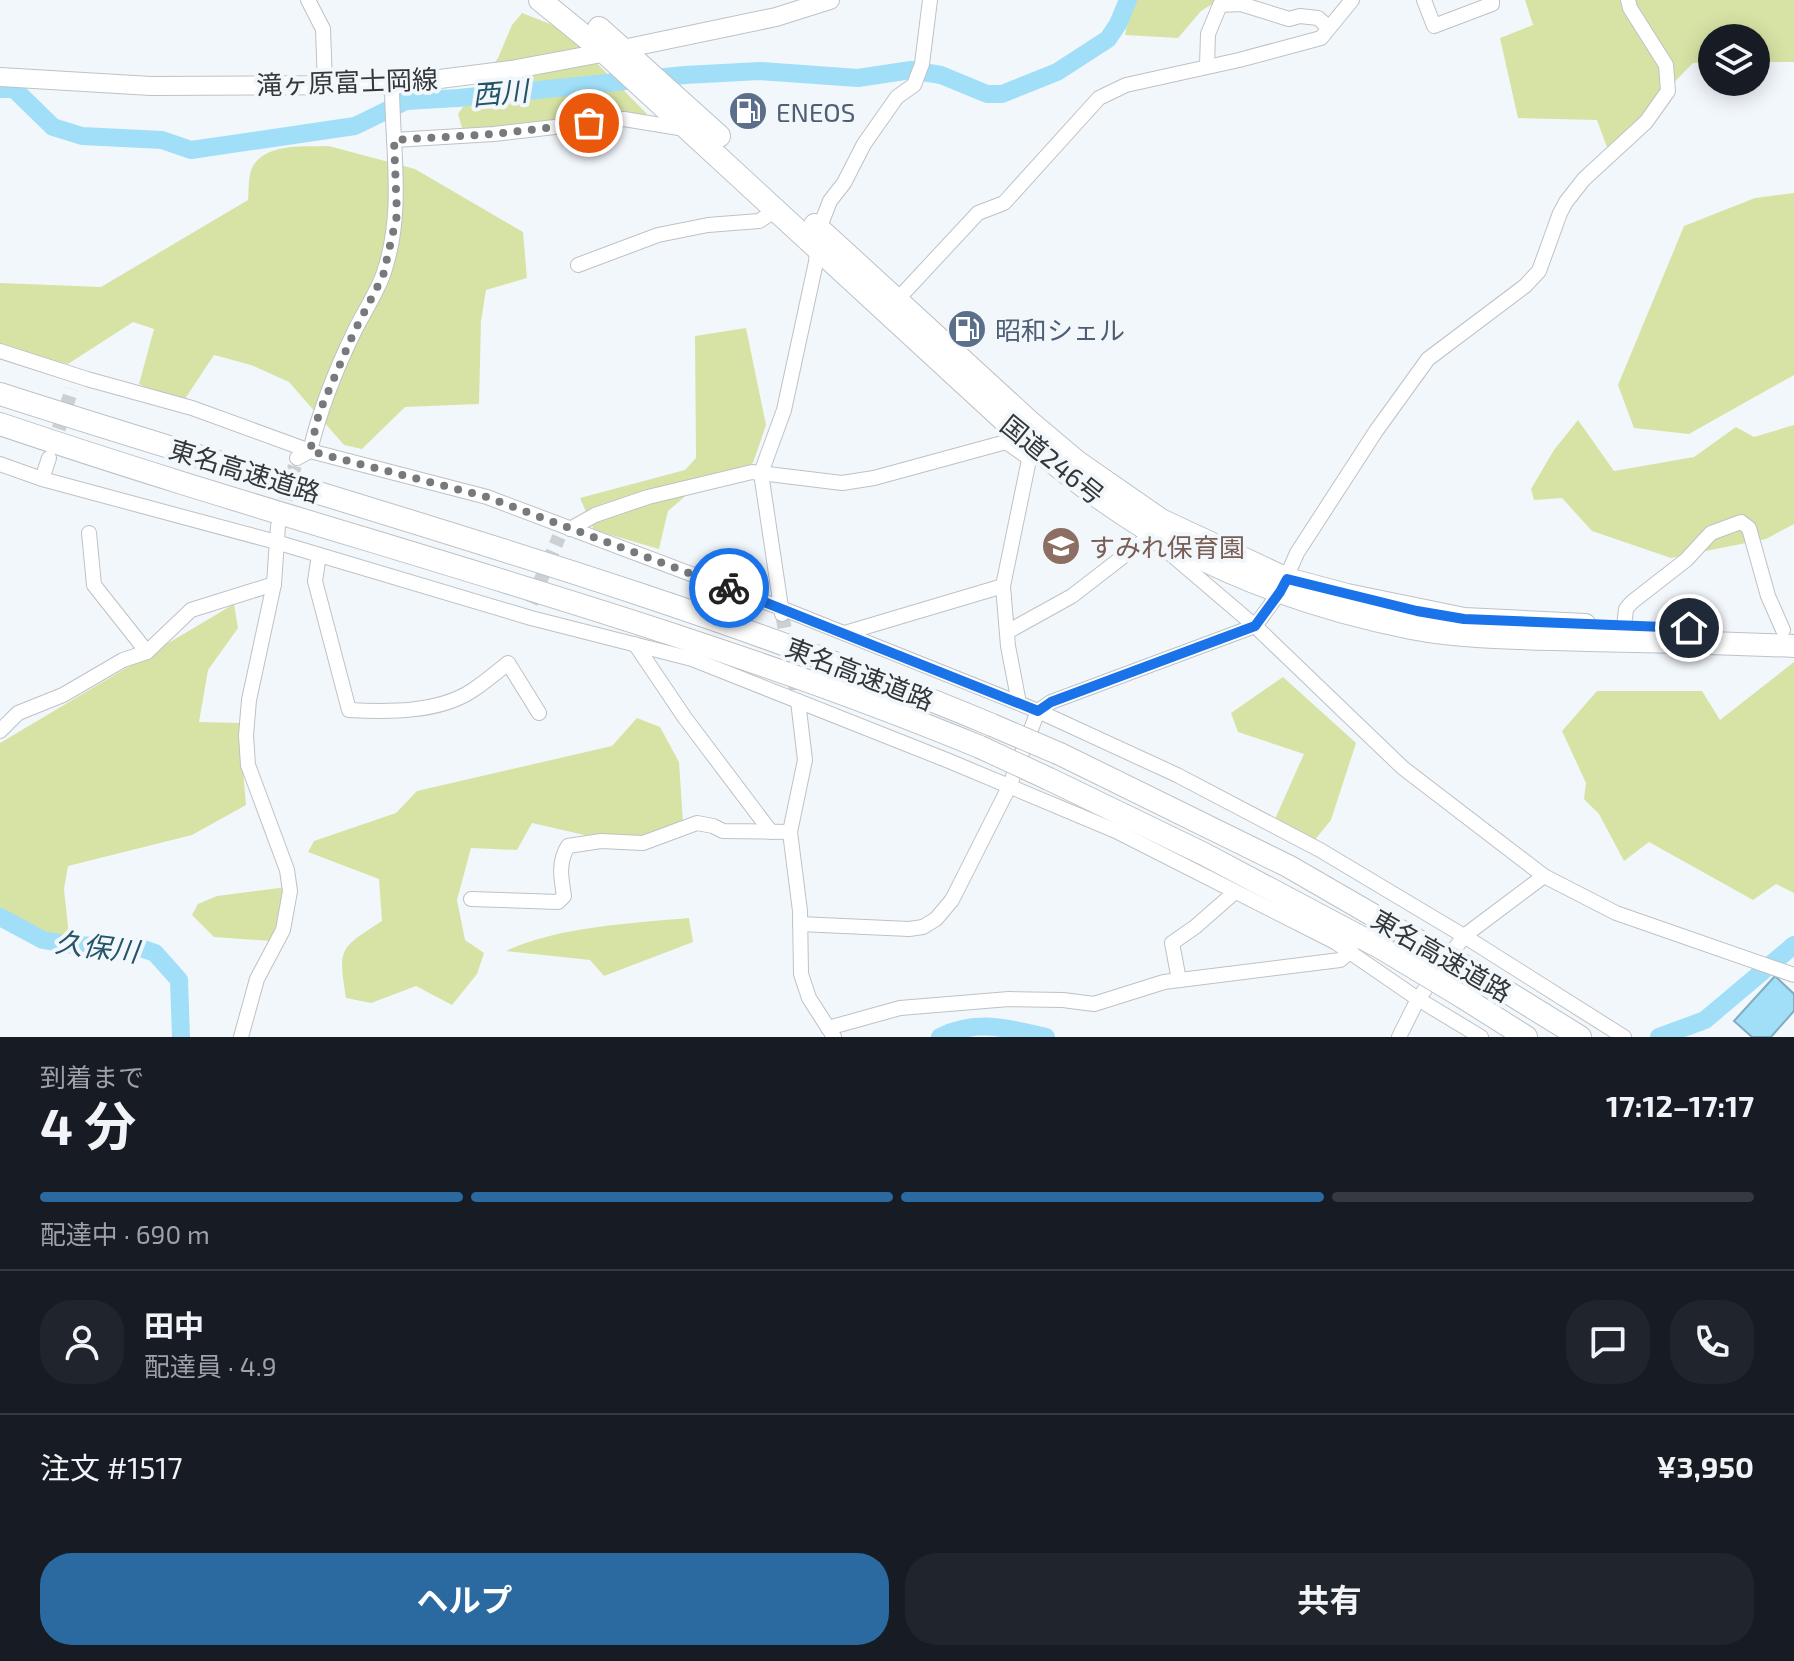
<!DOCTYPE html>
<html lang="ja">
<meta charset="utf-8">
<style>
:root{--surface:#171b24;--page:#20242c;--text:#f1f3f6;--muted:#9ea1a6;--line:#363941;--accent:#2a6aa0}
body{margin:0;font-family:"Exo 2","Noto Sans JP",sans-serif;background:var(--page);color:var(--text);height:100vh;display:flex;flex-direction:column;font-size:30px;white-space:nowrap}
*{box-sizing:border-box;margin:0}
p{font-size:26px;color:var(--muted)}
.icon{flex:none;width:44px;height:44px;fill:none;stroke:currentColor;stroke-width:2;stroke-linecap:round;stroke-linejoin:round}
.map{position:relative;height:1037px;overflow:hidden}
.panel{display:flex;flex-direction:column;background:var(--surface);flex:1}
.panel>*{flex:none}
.buttons{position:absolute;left:1698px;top:24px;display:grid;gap:16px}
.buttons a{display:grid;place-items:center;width:72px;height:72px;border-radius:50%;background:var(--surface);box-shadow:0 4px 20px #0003;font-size:40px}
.pin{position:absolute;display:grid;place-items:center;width:68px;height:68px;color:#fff;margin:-34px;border:4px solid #fff;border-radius:50%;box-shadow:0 2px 8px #0007}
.courier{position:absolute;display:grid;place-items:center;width:80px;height:80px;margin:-40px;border:6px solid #1a73e8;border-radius:50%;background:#fff;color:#222;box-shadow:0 2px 10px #0007}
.summary em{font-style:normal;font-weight:700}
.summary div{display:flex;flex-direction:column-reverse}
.summary{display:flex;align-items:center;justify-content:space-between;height:136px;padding:0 40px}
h1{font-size:52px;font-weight:700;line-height:60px}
.bar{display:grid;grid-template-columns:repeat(4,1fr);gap:12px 8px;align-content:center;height:96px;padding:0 40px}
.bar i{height:10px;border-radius:6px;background:var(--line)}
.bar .selected{background:var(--accent)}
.bar p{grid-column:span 4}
.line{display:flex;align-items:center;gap:20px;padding:0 40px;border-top:2px solid var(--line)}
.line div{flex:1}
.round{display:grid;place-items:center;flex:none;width:84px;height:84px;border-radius:32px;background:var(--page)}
.button{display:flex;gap:16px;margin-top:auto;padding:16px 40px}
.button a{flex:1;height:92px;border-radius:32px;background:var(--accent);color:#fff;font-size:32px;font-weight:700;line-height:92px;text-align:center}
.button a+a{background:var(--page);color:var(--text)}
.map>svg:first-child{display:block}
.green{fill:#d7e3a5}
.water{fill:#a1dff8;stroke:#80acbe;stroke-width:2}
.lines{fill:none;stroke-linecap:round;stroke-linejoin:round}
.river{stroke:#a1dff8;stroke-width:18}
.minor-tunnel{stroke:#ccd0d5;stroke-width:14;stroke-dasharray:14 7;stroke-linecap:butt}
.minor-casing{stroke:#bdc2c7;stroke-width:16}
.major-casing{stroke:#bdc2c7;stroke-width:20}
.highway-casing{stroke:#bdc2c7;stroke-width:24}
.minor{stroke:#fff;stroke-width:14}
.major{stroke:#fff;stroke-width:18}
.highway{stroke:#fff;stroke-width:22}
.highway-bridge-casing{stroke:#bdc2c7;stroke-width:24;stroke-linecap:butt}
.highway-bridge{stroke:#fff;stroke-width:22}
.done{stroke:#767a7d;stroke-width:8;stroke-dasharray:0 14.4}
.route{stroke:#1a73e8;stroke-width:10}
.labels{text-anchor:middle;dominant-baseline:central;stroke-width:8;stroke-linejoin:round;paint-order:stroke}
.street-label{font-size:26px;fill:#343638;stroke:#f2f7fc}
.service-label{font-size:26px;fill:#4e5e75;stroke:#f2f7fc;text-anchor:start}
.education-label{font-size:26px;fill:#785e54;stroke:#f2f7fc;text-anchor:start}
.water-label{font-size:28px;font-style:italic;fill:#245466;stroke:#f2f7fc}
</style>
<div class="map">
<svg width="1794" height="1037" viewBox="0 0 1794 1037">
<rect width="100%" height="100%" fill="#f2f7fc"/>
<g class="green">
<polygon points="1132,0 1219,0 1201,11 1178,38 1125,35"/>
<polygon points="1525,0 1794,0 1794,62 1756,62 1756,38 1712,38 1712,62 1693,63 1608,150 1597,120 1518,118 1500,38 1533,25"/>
<polygon points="522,13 563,29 647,114 466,141 458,114 498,58 512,25"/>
<path d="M 329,146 L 415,169 L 523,232 L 527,278 L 486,290 L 481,321 L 479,404 L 405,407 L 362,449 L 344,445 L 289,382 L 251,365 L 214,355 L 181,405 L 139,384 L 154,329 L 133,322 L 68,364 L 0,349 L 0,283 L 101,287 L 248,200 C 249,190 248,177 252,168 C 265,142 305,147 329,146 Z"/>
<polygon points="1794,193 1794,375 1689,434 1634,428 1618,385 1684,226 1755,198"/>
<polygon points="746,328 766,425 753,463 689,493 668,511 659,549 594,530 580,498 685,470 696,458 695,336"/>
<polygon points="1578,420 1614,471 1694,457 1736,427 1754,437 1794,425 1794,524 1766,539 1671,558 1592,531 1562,498 1534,500 1531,489 1554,450"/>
<polygon points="234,604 238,628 208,670 199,722 239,723 246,805 192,835 68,866 64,889 69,936 55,942 0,921 0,743"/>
<polygon points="1794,662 1794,893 1776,884 1753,900 1649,842 1624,861 1599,814 1584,799 1586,783 1562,731 1597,691 1702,691 1720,720"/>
<polygon points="1283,677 1356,743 1331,820 1313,842 1275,819 1304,754 1238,732 1231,713"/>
<path d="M 637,718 L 660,727 L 679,762 L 683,822 L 656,845 L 615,842 L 532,823 L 517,850 L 471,848 L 457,900 L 465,940 L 484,953 L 477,974 L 452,1005 L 416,986 L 371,1003 L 346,998 C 338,947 339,949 382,921 L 379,879 L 308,852 L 314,841 L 396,813 L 417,791 L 612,746 Z"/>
<polygon points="287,887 289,910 272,941 214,937 192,915 198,904 217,896"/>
<path d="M 689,918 L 693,942 L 604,976 L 590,960 L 506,951 C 556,927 633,923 689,918 Z"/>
</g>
<polygon class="water" points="1775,976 1794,994 1794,1011 1771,1037 1752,1037 1734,1021"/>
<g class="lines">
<g class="river">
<polyline points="0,89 14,89 53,127 82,136 162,140 191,150 355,126 406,101 458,98 685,75 760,71 858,78 911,70 941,75 987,94 1002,94 1057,72 1108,39 1118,24 1128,0"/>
<polyline points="0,917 43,940 72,945 138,947 155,953 179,980 181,1037"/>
<path d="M 940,1037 C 975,1019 1009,1028 1046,1037"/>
<polyline points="1659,1037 1705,1020 1794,945"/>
</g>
<g class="minor-tunnel">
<polyline points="52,449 72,389"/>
<polyline points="280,520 297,458"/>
<polyline points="531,603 559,537"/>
<polyline points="782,614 798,701"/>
</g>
<defs>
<g id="minor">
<polyline points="308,0 323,29 325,84"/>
<polyline points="1424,0 1434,26 1492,4 1492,0"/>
<polyline points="1628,0 1630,8 1666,65 1668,91 1646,122 1584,179 1566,202 1560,213 1539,271 1525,286 1428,359 1376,431 1297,553 1280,592 1255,626 1403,768 1544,876 1616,913 1794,975"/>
<polyline points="1207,66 1208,34 1220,5 1241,4 1289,19 1300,16 1318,18 1328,27"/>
<polyline points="394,140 494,134 624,119 685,129"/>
<polyline points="578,265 658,235 708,225 759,221 776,210"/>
<polyline points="897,300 978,213 1004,203 1099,98 1126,85 1239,60 1321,38 1352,0"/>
<polyline points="0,351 87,379 192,408 310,451 487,497 781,608 1038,711 1177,775 1320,850 1464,936 1624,1037"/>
<path d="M 297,458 L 310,451 C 320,409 336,369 355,330 C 364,312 376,294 383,275 C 405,213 392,148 392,85"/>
<polyline points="0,464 42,479 276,542 531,618 692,659 949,761 1116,831 1335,942 1418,999 1481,1037"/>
<polyline points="42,479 49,458"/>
<polyline points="570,529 595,515 648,497 752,472 842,483 874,478 1006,442 1029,458"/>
<polyline points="89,533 94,585 147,652"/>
<path d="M 319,555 L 315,581 L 349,710 C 388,712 439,713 473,690 C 485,682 497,672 508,663 L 539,713"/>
<polyline points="782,614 761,473 784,410 816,262 819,229 830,201 844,183 864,144 897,97 914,85 922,64 930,0"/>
<polyline points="1624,626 1626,609 1632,602 1686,560 1711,533 1741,522 1749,528 1768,596 1783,630"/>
<polyline points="845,633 1003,586"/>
<polyline points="635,644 685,718 771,832"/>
<polyline points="798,701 805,760 790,832 800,911 801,974 809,998 834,1037"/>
<polyline points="1019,703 1008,646 1003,586 1031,450"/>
<polyline points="0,731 18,713 63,695 123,660 147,652 191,610 274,584"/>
<path d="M 471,899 L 558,902 L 564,896 C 561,878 558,862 568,846 L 601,841 L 643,843 L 697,823 L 713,826 L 723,831 L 790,832"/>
<polyline points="800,924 909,929 923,927 936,919 952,900 1009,787 1038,711 1051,702 1255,626 1160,545 1147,538 1072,596 1007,632"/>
<polyline points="1179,980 1172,943 1195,927 1235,892"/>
<polyline points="828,1028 900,1008 1009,999 1063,1000 1094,1004 1164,982 1340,960 1351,951"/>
<polyline points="241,1037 257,979 283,930 290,891 287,870 248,765 246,735 249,700 274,584 278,526"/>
<polyline points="1399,1037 1418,999 1464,936 1544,876"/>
</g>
<polyline id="major" points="0,77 151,86 392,85 511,70 623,49 776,17 830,0"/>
<g id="highway">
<path d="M 540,0 L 604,52 L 1032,446 C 1056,464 1079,484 1104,501 C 1195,566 1302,606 1411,628 C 1468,639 1529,638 1587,640 C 1656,641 1725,643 1794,646"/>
<polyline points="599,28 719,136"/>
<polyline points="815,225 1031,423 1076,461 1161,520 1287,579 1347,595 1464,619 1585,625"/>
<path d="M 0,394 C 332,501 670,590 992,725"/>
<path d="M 0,424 C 327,535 660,615 980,747"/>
<polyline points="1060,754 1288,866 1397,929"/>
<polyline points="1049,779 1204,854 1383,949"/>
<polyline points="1478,974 1580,1037"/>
<polyline points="1461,996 1526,1037"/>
</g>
</defs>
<use href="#minor" class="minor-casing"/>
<use href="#major" class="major-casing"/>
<use href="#highway" class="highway-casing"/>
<use href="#minor" class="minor"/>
<use href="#major" class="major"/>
<use href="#highway" class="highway"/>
<defs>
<g id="highway-bridge">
<polyline points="992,725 1060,754"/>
<polyline points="980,747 1049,779"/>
<polyline points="1397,929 1478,974"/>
<polyline points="1383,949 1461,996"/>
</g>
</defs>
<use href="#highway-bridge" class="highway-bridge-casing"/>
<use href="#highway-bridge" class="highway-bridge"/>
</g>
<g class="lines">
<polyline class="done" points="589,123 494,134 394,140 397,215 383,276 354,332 319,413 310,451 487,497 729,588"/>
<polyline class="route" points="729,588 1038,711 1051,702 1255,626 1280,592 1287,579 1417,611 1464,619 1689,628"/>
</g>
<defs>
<symbol id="fuel-disc" viewBox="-11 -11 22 22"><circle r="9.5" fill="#5c6f8a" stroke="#f2f7fc"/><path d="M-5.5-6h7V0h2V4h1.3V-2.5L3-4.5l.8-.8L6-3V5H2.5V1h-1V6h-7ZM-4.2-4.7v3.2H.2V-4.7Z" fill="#fff"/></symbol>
<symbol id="school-disc" viewBox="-11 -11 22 22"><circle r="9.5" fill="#8d6e63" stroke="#f2f7fc"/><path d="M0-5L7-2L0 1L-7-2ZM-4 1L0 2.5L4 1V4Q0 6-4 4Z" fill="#fff"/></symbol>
</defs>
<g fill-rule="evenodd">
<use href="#fuel-disc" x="726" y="89" width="44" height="44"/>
<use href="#fuel-disc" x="945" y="307" width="44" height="44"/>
<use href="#school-disc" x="1039" y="524" width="44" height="44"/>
</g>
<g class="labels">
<g class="street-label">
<text transform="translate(347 81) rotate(-2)">滝ヶ原富士岡線</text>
<text transform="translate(1053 459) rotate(39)">国道246号</text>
<text transform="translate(245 470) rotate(17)">東名高速道路</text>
<text transform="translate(860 673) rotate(21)">東名高速道路</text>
<text transform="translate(1442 955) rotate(30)">東名高速道路</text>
</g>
<g class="service-label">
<text x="776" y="111">ENEOS</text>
<text x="995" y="329">昭和シェル</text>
</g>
<g class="education-label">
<text x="1089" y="546">すみれ保育園</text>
</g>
<g class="water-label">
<text transform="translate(500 92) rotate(-5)">西川</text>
<text transform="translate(97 946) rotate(7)">久保川</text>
</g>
</g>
</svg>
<div class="buttons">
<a><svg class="icon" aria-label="layers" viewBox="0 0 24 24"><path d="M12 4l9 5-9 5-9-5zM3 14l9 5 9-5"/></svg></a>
</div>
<div class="pin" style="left:589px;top:123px;background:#ea580c"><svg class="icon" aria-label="bag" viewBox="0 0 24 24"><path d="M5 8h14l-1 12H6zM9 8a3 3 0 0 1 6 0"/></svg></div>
<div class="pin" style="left:1689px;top:628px;background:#1f2937"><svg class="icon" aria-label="home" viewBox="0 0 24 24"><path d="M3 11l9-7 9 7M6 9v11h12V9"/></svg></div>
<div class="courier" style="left:729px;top:588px"><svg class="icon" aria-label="bike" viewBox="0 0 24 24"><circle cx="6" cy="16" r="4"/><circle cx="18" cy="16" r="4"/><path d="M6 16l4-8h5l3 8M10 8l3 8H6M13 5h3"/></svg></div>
</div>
<section class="panel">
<div class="summary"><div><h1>4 分</h1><p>到着まで</p></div><em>17:12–17:17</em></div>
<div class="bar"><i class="selected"></i><i class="selected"></i><i class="selected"></i><i></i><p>配達中 · 690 m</p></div>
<div class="line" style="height:144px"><a class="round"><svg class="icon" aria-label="person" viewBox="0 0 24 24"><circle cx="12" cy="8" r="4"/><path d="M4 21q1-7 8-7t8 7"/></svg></a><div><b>田中</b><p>配達員 · 4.9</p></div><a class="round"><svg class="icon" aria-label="chat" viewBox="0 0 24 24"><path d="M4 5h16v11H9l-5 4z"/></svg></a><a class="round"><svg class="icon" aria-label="phone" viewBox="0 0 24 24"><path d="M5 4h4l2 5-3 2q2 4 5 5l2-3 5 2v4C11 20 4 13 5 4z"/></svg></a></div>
<div class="line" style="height:104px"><div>注文 #1517</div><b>¥3,950</b></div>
<div class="button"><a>ヘルプ</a><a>共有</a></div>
</section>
